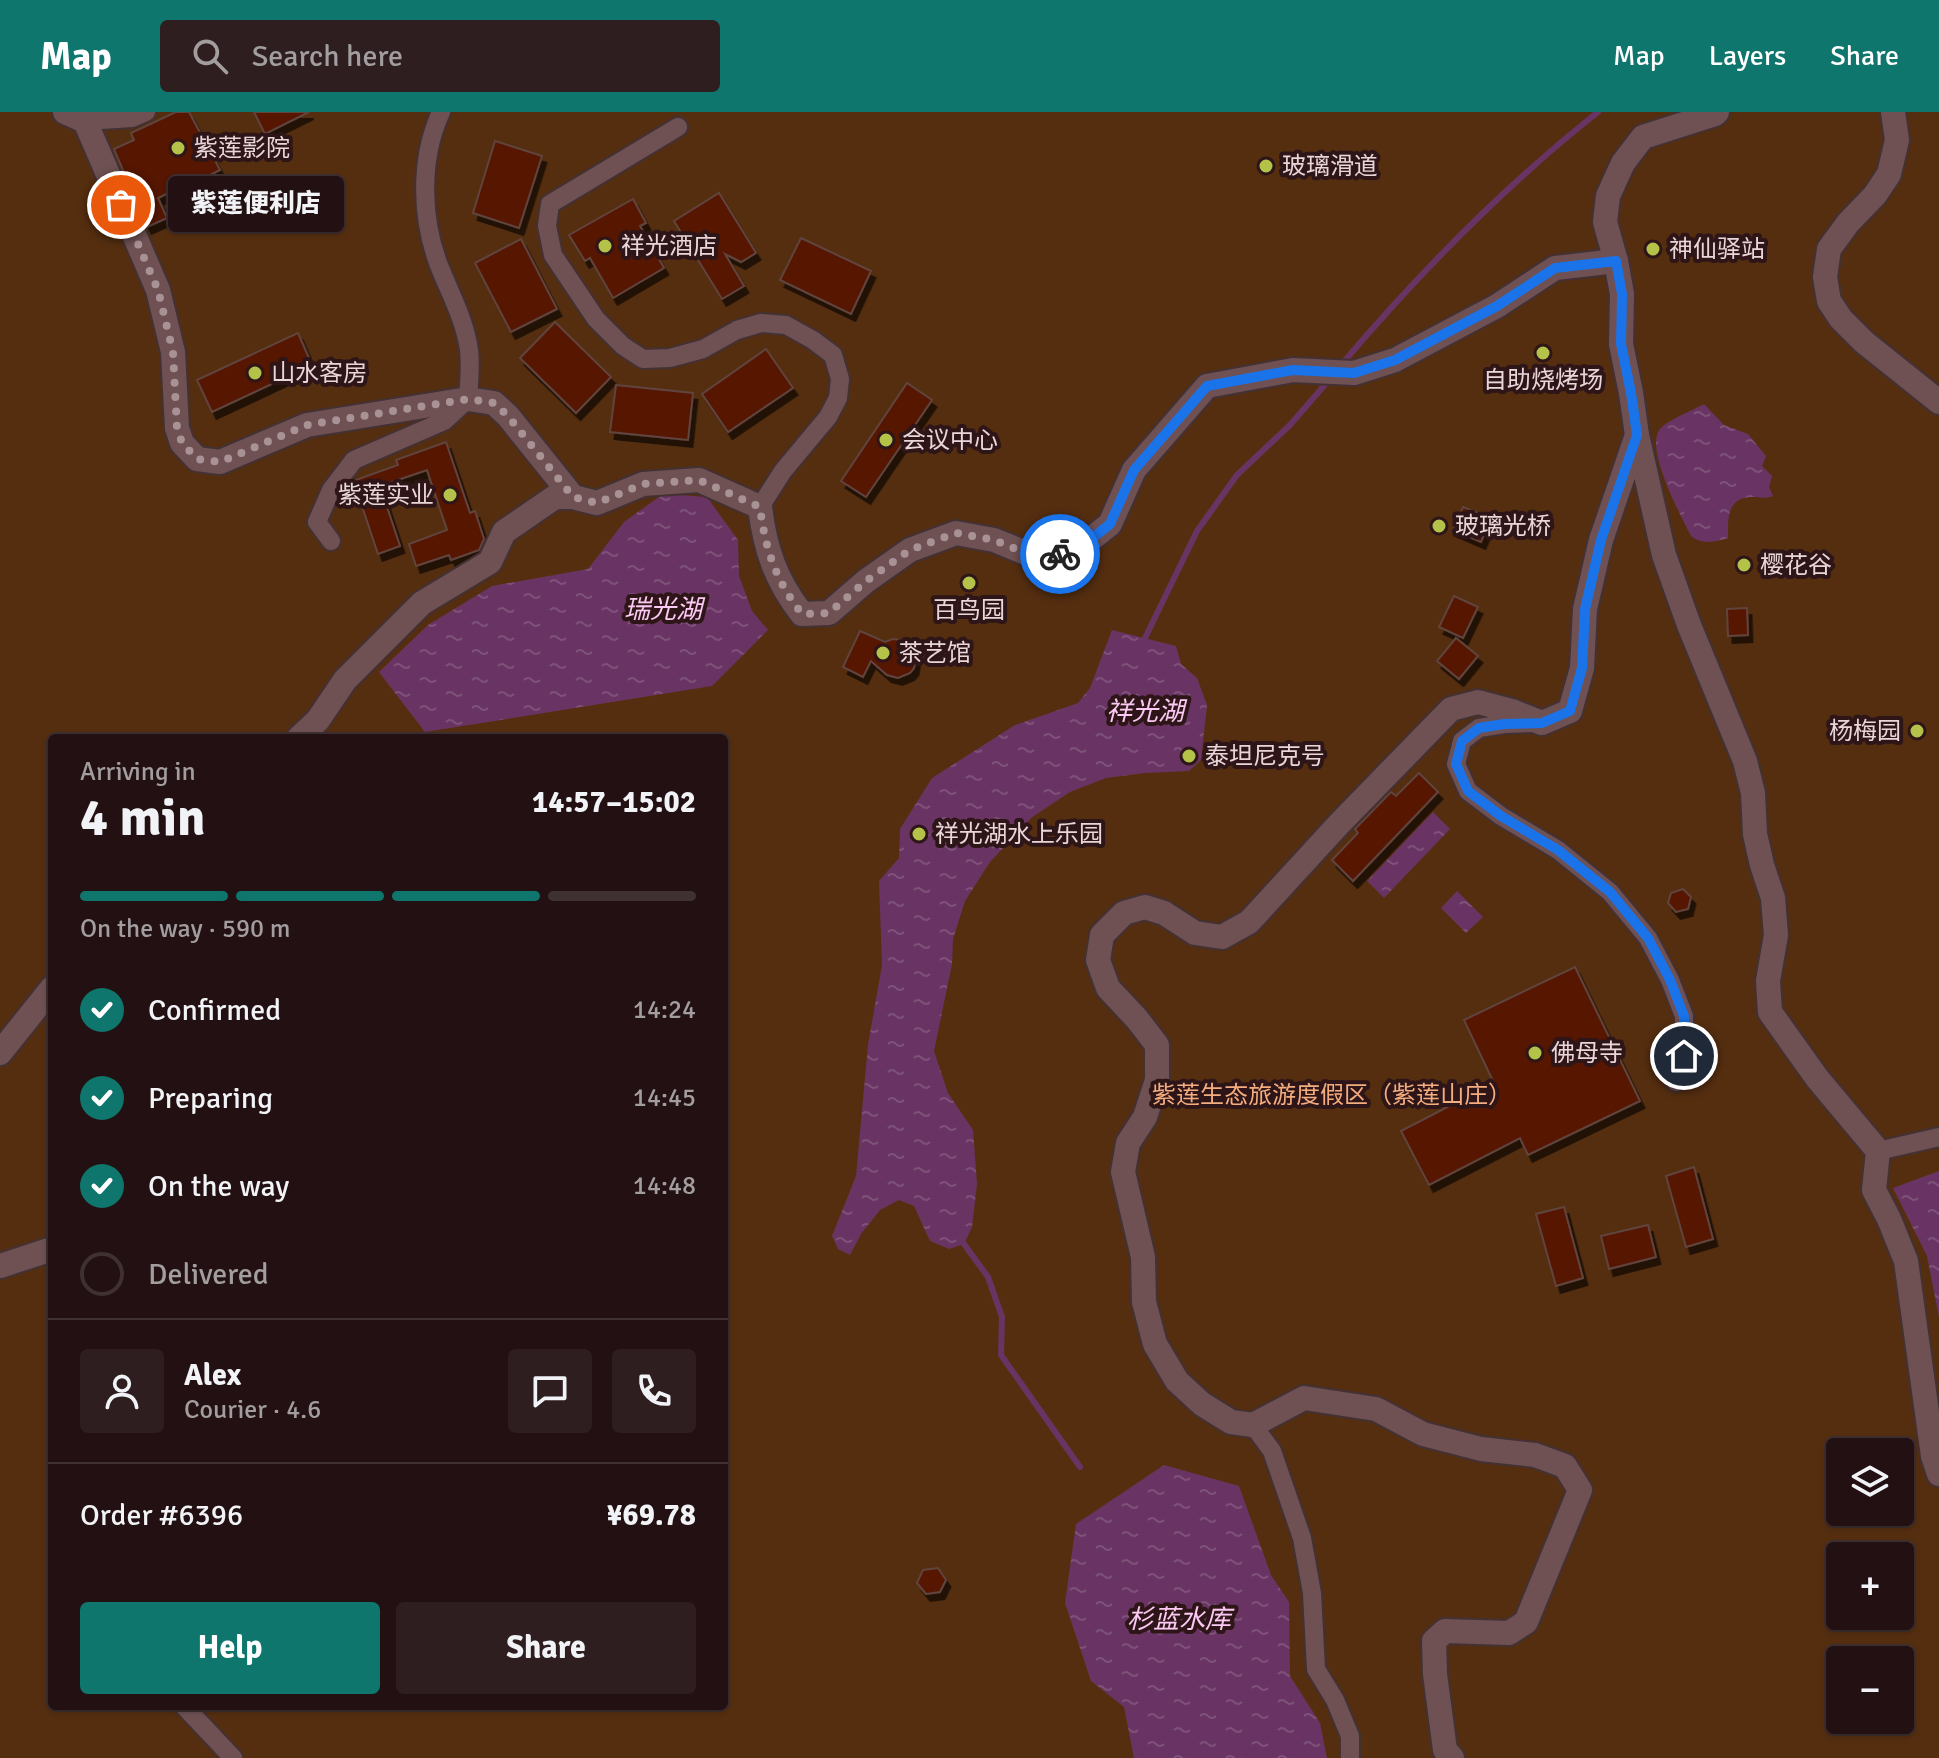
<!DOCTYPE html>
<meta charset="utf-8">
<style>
:root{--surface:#221012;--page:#2e1e20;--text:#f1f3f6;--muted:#a29d9f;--line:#3f3032;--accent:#0f766e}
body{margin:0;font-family:Signika,"Noto Sans SC",sans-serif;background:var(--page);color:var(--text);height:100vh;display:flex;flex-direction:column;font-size:30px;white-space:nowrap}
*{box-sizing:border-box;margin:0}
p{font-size:26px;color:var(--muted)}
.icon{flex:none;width:44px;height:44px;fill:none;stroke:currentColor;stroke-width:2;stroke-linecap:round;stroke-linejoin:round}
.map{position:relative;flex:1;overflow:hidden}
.sheet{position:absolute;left:48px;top:622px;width:680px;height:976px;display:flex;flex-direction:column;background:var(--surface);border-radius:8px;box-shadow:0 2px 6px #0004,0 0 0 2px var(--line)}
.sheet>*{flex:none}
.fabs{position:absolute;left:1826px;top:1326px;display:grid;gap:16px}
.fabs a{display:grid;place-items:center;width:88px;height:88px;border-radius:8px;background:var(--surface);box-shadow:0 2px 6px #0004,0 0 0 2px var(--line);font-size:40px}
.pin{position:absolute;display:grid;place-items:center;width:68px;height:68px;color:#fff;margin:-34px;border:4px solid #fff;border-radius:50%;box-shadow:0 2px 8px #0007}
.courier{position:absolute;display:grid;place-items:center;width:80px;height:80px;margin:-40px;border:6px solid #1a73e8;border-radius:50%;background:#fff;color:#222;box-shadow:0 2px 10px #0007}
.bubble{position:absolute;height:56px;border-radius:8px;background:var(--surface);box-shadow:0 2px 6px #0004,0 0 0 2px var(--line);font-size:26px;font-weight:800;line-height:56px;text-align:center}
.headline em{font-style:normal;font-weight:800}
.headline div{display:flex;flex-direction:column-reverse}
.headline{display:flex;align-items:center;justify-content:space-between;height:136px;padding:0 32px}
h1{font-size:52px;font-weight:800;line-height:60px}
.bar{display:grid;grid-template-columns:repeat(4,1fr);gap:12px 8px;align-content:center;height:96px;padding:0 32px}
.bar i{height:10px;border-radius:6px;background:var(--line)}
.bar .on{background:var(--accent)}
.bar p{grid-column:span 4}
.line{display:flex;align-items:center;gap:20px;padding:0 32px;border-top:2px solid var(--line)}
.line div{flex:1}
.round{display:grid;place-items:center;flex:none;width:84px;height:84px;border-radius:8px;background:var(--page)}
ol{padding:0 32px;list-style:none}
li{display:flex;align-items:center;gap:24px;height:88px}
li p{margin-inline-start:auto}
li .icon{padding:8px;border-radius:50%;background:var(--accent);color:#fff;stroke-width:4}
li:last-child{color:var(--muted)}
li i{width:44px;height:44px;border:4px solid var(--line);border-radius:50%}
.cta{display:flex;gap:16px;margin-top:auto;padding:16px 32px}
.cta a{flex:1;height:92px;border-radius:8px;background:var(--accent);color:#fff;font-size:32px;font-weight:800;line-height:92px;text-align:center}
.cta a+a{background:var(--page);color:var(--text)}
header{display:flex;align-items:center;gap:48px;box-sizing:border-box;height:112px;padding:0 40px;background:var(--accent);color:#fff}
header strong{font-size:38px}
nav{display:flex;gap:44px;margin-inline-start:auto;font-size:28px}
.search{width:560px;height:72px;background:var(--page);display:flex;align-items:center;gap:20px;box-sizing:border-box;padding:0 28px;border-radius:8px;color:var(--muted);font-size:30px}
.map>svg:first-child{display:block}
.green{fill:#552e10;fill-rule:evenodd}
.water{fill:url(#water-ripples)}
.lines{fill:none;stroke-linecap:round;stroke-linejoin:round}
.stream{stroke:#693463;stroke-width:6}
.building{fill:#561406;stroke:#60443d;stroke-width:2;filter:url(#shadow)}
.street-casing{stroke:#433133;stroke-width:22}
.secondary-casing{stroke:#433133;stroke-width:28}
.street{stroke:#6f5153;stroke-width:18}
.secondary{stroke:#6f5153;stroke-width:24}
.done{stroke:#a89295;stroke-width:8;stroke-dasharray:0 14.4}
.route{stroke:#1a73e8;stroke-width:10}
.poi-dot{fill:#b4c24a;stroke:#2e1518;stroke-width:3}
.labels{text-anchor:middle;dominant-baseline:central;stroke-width:8;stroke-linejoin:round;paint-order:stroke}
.poi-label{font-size:24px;fill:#e9d6d8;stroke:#2e1518;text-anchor:start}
.park-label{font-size:24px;fill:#f4ad7e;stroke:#2e1518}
.water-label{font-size:26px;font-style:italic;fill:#fbc9f3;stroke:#2e1518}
</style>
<header>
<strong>Map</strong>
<div class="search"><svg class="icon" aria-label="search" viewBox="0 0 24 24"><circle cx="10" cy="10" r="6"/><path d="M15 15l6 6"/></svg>Search here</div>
<nav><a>Map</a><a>Layers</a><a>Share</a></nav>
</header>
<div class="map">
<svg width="1939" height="1646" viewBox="0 0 1939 1646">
<defs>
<pattern id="water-ripples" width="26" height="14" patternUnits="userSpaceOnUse" patternTransform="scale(2)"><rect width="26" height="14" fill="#693463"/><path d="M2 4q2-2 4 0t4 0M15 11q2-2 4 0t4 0" fill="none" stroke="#7e5179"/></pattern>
<filter id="shadow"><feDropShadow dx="4.5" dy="7" stdDeviation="0" flood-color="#0009"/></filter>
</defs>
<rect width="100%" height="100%" fill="#2e1518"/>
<path class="green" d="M 0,0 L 1939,0 L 1939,1646 L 0,1646 ZM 52,626 L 724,626 L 724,1594 L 52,1594 ZM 1840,1340 L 1900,1340 L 1900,1400 L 1840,1400 ZM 1840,1444 L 1900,1444 L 1900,1504 L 1840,1504 ZM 1840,1548 L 1900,1548 L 1900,1608 L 1840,1608 Z"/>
<g class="water">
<path d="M 1704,292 L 1724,313 L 1748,322 L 1766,344 L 1762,354 L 1772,364 L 1769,375 L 1773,384 C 1765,387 1761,385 1753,385 C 1726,385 1728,407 1728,426 C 1715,430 1702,433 1691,424 C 1681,404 1644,336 1660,317 C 1668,308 1693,298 1704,292 Z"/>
<polygon points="663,382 707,385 738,428 739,464 752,499 768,518 712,574 425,620 379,560 428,513 492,474 588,457 624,410"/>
<polygon points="1112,518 1176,534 1181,552 1197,566 1207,593 1201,648 1189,659 1145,661 1106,666 1070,680 1031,706 990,750 965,789 953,827 952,852 934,939 948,981 973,1018 977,1072 972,1115 964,1132 949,1137 930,1129 914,1094 899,1088 880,1098 861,1122 850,1143 838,1137 832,1124 856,1064 868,933 882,853 879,769 899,746 900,717 932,666 1015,613 1078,591 1090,576"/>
<polygon points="1433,700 1450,717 1384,786 1367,769"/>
<polygon points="1457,779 1483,805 1466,821 1441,796"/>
<polygon points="1939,1059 1939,1205 1927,1144 1893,1076"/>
<polygon points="1164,1353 1239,1374 1271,1463 1289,1490 1290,1564 1320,1611 1327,1646 1134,1646 1124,1595 1091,1569 1065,1491 1076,1412"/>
</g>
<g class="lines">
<g class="stream">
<path d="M 1341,253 C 1420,160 1502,76 1598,0"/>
<polyline points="1145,526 1197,419 1237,363 1290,313 1329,268"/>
<polyline points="964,1132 988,1165 1002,1205 1001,1243 1080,1355"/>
</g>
</g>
<g class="building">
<polygon points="176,0 189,0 220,58 196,70 195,68 158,86 167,106 147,115 114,37 134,28 131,21"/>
<polygon points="254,0 309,0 265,22"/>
<polygon points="495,29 542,44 519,116 473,101"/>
<polygon points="719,81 756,141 741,150 725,142 744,174 722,187 674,109"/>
<polygon points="633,87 646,111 640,114 664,156 613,186 590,146 585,149 569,123"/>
<polygon points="801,126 871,159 851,202 780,168"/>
<polygon points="521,127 557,197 511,220 475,151"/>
<polygon points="555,210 611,265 576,301 520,246"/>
<polygon points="298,221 312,253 212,300 197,268"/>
<polygon points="766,237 793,276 728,320 702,282"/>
<polygon points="907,271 932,288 866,385 841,369"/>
<polygon points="616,273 693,281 688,328 610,320"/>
<polygon points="446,330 470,401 475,399 484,427 479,438 451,448 449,443 416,454 409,432 447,418 427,358 380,374 400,434 378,442 358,382 352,384 349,374 353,369 398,353 396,348"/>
<polygon points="1463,395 1491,406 1481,430 1453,418"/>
<polygon points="1454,484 1478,495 1463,526 1439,515"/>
<polygon points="1747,496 1748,523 1728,524 1727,497"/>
<polygon points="860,519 885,530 893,527 906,529 915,538 916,544 914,556 910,561 898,566 887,563 871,549 863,565 843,555"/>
<polygon points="1456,526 1478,544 1459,567 1437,549"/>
<polygon points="1419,661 1438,680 1353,769 1332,748 1358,721 1355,717 1391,680 1396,684"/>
<polygon points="1683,777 1691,785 1688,797 1676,800 1668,791 1671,781"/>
<polygon points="1575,855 1640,989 1528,1043 1520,1026 1429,1073 1401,1019 1494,971 1464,908"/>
<polygon points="1694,1055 1713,1127 1686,1135 1666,1064"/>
<polygon points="1564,1095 1583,1166 1556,1174 1536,1102"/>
<polygon points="1648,1113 1656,1145 1609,1157 1601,1124"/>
<polygon points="938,1456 946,1468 940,1480 926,1482 917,1471 923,1458"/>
</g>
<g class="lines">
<defs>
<g id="street">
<polyline points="85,9 132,6 146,0"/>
<polyline points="678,15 550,92 547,114 553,143 596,207 623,234 643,247 670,246 703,237 737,218 761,211 786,213 813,228 833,243 840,267 838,286 828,305 783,359 760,395"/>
<path d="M 331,429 L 317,410 L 331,378 L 354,348 L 444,309 L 468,287 C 469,271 471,254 469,238 C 465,209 451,183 440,156 C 421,108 419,48 441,0"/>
<polyline points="1535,611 1504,612 1479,616 1462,629 1456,652 1468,679 1501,704 1558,738 1610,780 1648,826 1670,868 1684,904 1684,944 1676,970"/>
<polyline points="1878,1039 1939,1025"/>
<polyline points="1253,1313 1272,1339 1302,1426 1312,1481 1316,1557 1335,1588 1350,1624 1350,1646"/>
<polyline points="184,1594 233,1646"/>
</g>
<g id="secondary">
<polyline points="65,0 85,9 158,178 173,240 177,316 182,331 197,347 220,350 307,313 468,287 494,291 508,304 573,385"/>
<polyline points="1717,0 1715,2 1643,25 1623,51 1608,84 1605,110 1616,149 1622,182 1621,232 1631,281 1637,323 1664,443 1689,513 1745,649 1753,681 1755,722 1762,753 1773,786 1776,823 1768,869 1770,900 1817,966 1878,1039 1874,1078 1889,1107 1906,1149 1933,1344 1939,1362"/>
<polyline points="1893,0 1897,28 1889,62 1875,83 1848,111 1829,137 1825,165 1829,189 1841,207 1864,230 1939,290"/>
<path d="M 299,626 L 318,608 L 345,568 L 422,491 L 490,450 L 504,420 L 555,385 L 573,385 L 597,391 L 643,372 L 699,368 L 760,395 C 765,437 776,469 802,502 L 829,501 L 866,469 L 910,438 L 956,421 L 994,428 L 1038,446 L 1076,439 L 1110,412 L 1134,358 L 1207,274 L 1293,258 L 1354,261 L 1395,248 L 1497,194 L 1555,156 L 1616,149"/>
<polyline points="0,941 52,876"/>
<polyline points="0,1154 52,1137"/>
<polyline points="1452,1646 1445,1638 1435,1562 1434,1529 1445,1519 1509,1521 1526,1510 1580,1378 1565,1354 1535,1343 1481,1337 1423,1322 1376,1297 1304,1286 1253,1313 1231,1310 1202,1292 1177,1269 1155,1232 1144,1190 1143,1145 1123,1060 1128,1031 1145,1005 1157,968 1157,933 1137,907 1108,876 1098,848 1102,823 1124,801 1145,795 1164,801 1195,821 1222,825 1249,810 1339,712 1451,597 1478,590 1512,599 1542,611 1570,599 1582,556 1585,497 1601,428 1637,323"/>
</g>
</defs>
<use href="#street" class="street-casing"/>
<use href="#secondary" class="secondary-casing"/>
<use href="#street" class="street"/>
<use href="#secondary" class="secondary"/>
</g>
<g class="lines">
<path class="done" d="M 121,93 L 158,178 L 173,240 L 177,316 L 182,331 L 197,347 L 220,350 L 307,313 L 468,287 L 494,291 L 508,304 L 573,385 L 597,391 L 643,372 L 699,368 L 760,395 C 765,437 776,469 802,502 L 829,501 L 866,469 L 910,438 L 956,421 L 994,428 L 1038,446 L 1060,442"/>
<polyline class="route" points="1060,442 1076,439 1110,412 1134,358 1207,274 1293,258 1354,261 1395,248 1497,194 1555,156 1616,149 1622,182 1621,232 1631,281 1637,323 1601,428 1585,497 1582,556 1570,599 1542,611 1504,612 1479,616 1462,629 1456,652 1468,679 1501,704 1558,738 1610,780 1648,826 1670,868 1684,904 1684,944"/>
</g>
<g class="poi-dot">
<circle cx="178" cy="36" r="8"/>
<circle cx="1266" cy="54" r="8"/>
<circle cx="605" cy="134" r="8"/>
<circle cx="1653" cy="137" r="8"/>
<circle cx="1543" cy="241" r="8"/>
<circle cx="255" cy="261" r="8"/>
<circle cx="886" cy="328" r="8"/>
<circle cx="450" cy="383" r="8"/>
<circle cx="1439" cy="414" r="8"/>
<circle cx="1744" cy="453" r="8"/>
<circle cx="969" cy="471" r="8"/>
<circle cx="883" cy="541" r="8"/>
<circle cx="1917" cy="619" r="8"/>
<circle cx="1189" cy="644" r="8"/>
<circle cx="919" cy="722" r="8"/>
<circle cx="1535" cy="941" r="8"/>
</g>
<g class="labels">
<g class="poi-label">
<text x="194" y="36">紫莲影院</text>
<text x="1282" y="54">玻璃滑道</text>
<text x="621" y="134">祥光酒店</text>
<text x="1669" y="137">神仙驿站</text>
<text x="271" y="261">山水客房</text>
<text x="1543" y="268" text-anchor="middle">自助烧烤场</text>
<text x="902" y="328">会议中心</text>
<text x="434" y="383" text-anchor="end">紫莲实业</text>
<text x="1455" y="414">玻璃光桥</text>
<text x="1760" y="453">樱花谷</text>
<text x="969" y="498" text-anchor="middle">百鸟园</text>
<text x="899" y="541">茶艺馆</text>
<text x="1901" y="619" text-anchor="end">杨梅园</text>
<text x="1205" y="644">泰坦尼克号</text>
<text x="935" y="722">祥光湖水上乐园</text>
<text x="1551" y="941">佛母寺</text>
</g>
<g class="park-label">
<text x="1332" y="983">紫莲生态旅游度假区（紫莲山庄）</text>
</g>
<g class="water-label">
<text x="663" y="498">瑞光湖</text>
<text x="1145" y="600">祥光湖</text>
<text x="1179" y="1508">杉蓝水库</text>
</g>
</g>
</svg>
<div class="fabs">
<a><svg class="icon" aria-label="layers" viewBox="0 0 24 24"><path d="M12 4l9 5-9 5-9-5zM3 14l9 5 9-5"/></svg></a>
<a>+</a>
<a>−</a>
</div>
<div class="pin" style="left:121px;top:93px;background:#ea580c"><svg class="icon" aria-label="bag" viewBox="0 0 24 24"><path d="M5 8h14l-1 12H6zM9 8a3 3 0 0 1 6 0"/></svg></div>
<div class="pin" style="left:1684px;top:944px;background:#1f2937"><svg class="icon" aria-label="home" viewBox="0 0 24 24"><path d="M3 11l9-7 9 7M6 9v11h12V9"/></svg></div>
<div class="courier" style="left:1060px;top:442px"><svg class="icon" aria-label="bike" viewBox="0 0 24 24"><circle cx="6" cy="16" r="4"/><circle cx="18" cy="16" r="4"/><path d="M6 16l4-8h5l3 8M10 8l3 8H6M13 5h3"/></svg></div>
<div class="bubble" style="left:168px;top:64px;width:176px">紫莲便利店</div>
<section class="sheet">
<div class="headline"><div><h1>4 min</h1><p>Arriving in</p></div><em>14:57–15:02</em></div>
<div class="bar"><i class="on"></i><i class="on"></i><i class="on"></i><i></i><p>On the way · 590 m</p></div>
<ol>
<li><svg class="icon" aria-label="check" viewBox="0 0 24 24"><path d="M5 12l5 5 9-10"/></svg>Confirmed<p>14:24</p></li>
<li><svg class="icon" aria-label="check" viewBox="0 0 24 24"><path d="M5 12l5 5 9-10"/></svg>Preparing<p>14:45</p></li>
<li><svg class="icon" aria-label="check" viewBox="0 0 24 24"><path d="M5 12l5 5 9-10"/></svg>On the way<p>14:48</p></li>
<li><i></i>Delivered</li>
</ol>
<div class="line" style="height:144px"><a class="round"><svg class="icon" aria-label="person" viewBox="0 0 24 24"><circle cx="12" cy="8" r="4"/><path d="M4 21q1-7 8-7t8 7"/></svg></a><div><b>Alex</b><p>Courier · 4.6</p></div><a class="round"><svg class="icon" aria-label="chat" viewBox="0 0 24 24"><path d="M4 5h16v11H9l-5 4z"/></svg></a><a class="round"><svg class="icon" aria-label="phone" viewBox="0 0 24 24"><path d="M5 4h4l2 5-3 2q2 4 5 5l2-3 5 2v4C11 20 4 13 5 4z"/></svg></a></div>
<div class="line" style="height:104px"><div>Order #6396</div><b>¥69.78</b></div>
<div class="cta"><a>Help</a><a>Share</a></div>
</section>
</div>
